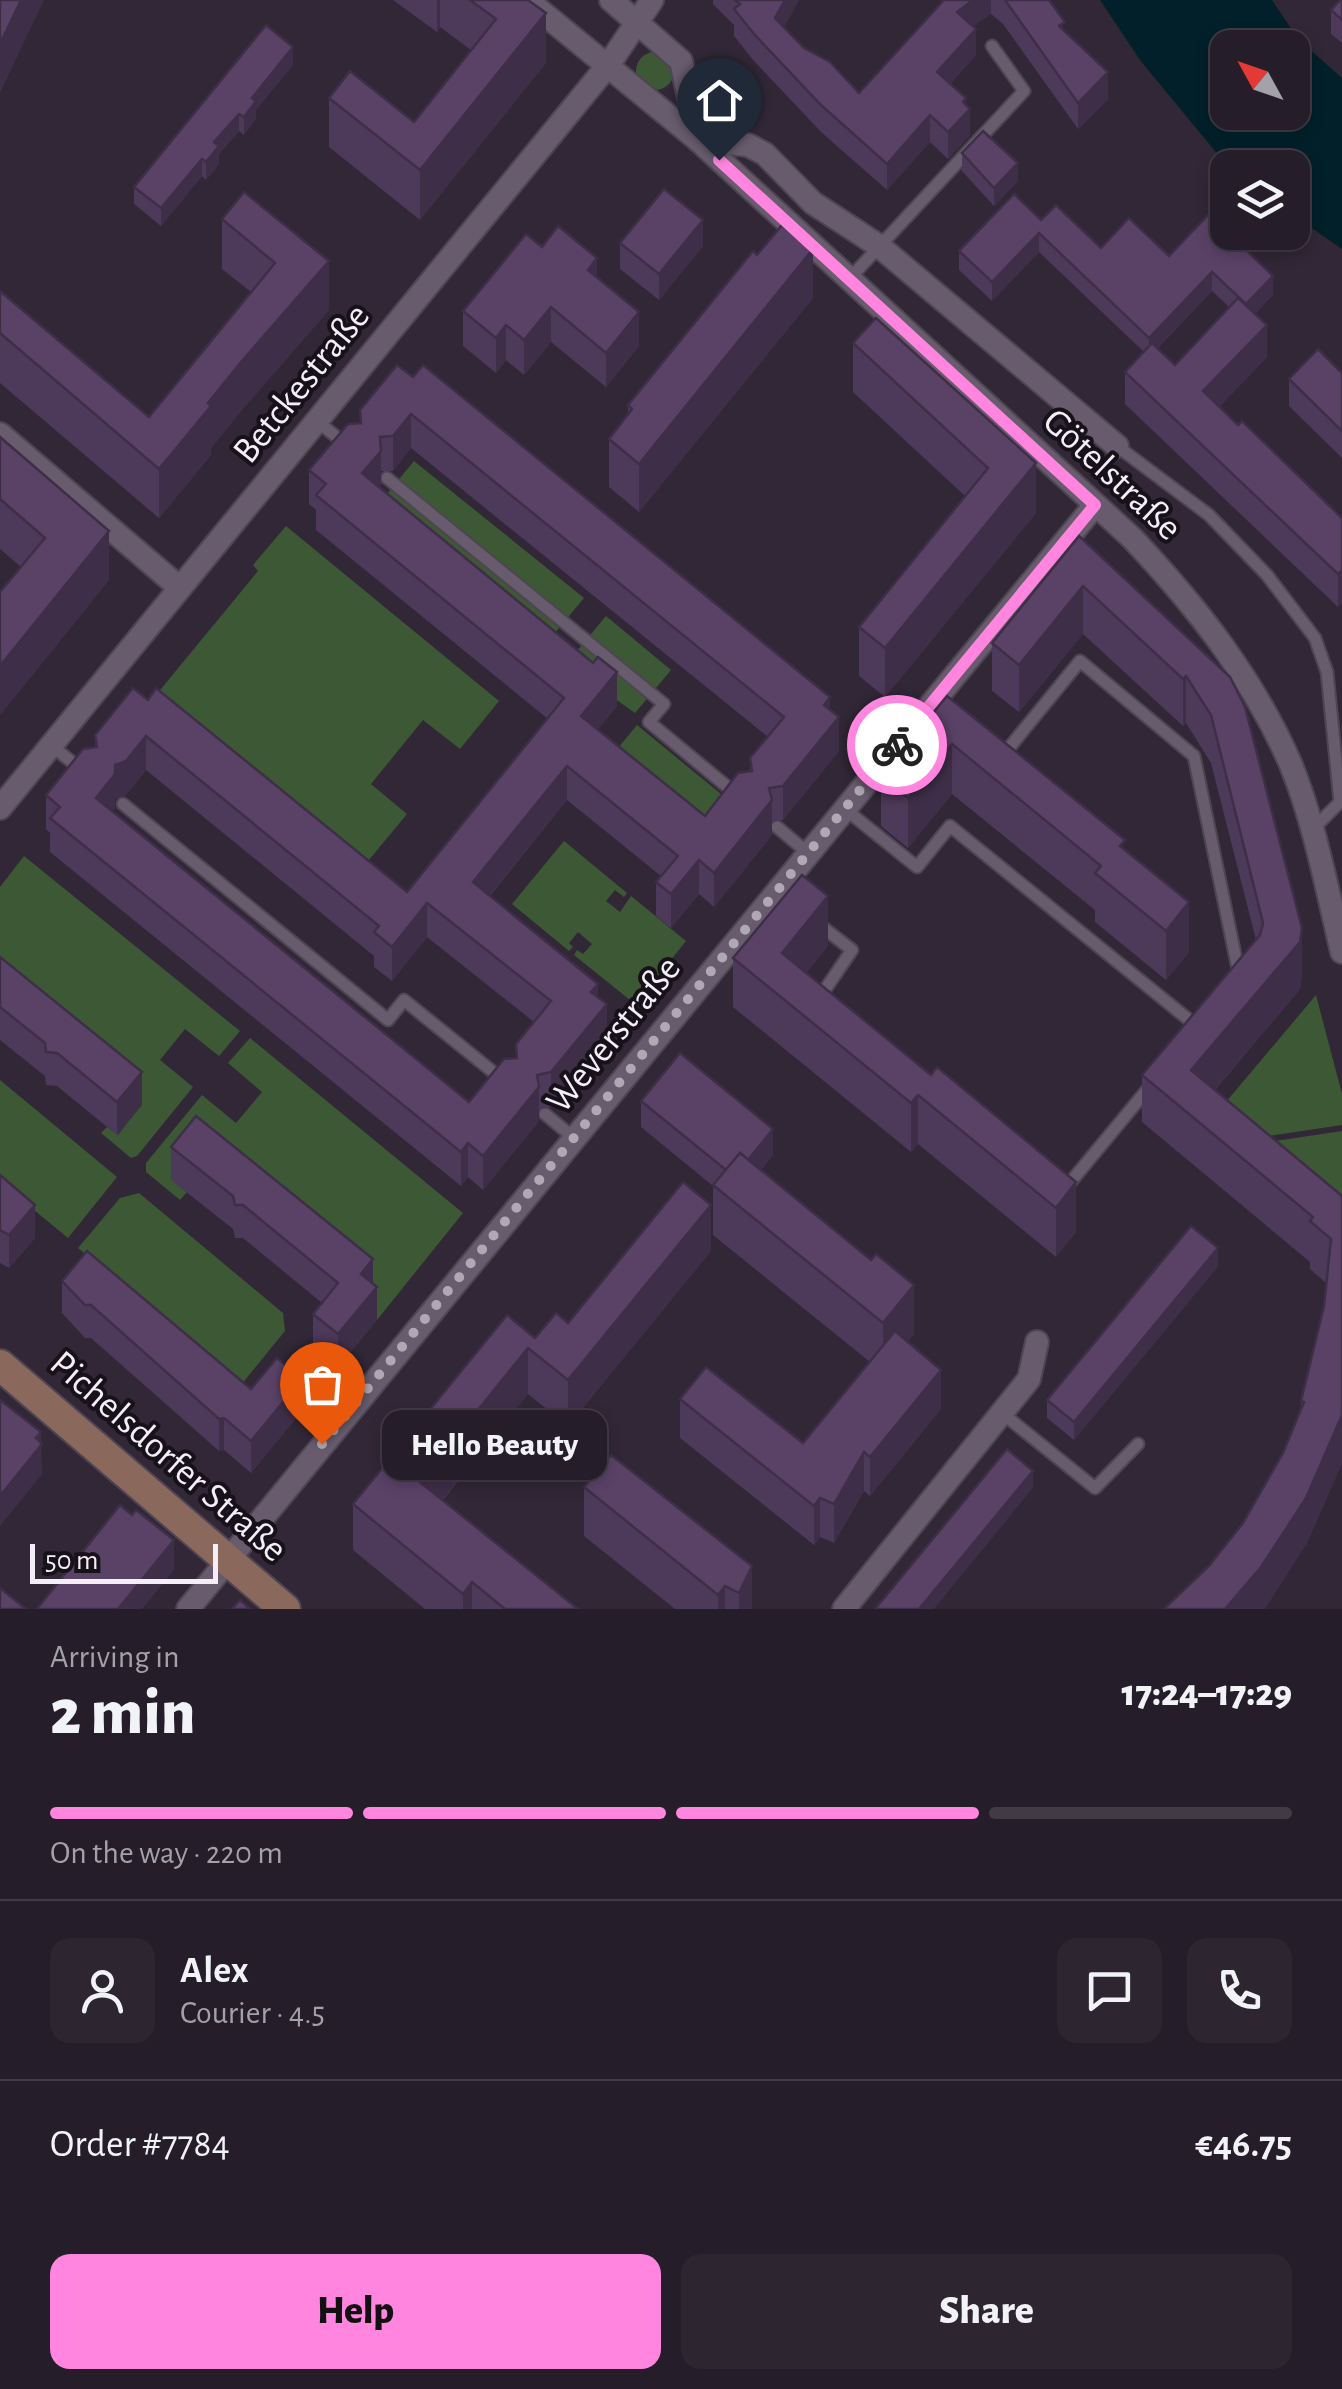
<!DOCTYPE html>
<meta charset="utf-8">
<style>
:root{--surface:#251d29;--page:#2d2631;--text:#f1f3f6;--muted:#a3a2a8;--line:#423b46;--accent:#ff85df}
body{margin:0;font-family:"Alegreya Sans",sans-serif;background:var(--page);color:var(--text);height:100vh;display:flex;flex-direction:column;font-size:38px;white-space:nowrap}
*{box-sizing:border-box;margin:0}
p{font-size:32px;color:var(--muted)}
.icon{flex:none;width:55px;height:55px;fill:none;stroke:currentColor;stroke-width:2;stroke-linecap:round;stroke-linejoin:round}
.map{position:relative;height:1609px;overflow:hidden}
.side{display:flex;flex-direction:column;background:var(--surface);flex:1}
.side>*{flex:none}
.needle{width:65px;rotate:310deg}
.buttons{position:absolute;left:1210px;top:30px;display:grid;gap:20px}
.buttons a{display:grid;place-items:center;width:100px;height:100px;border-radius:20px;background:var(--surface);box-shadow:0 5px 15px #0003,0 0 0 2px var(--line);font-size:50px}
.scale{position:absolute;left:30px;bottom:25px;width:188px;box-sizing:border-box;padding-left:10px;border:5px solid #f4eef8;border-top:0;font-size:28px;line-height:35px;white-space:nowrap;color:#f4eef8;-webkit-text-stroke:8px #171219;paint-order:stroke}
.pin{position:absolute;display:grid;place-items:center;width:85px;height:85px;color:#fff;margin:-102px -42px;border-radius:50% 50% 50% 0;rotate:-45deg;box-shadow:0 0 10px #0007}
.pin .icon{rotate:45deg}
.courier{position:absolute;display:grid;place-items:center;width:100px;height:100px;margin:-50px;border:8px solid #ff85df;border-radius:50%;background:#fff;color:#222;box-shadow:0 2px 12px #0007}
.bubble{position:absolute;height:70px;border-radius:20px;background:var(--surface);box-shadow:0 5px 15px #0003,0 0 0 2px var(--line);font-size:32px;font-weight:800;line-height:70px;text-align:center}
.headline em{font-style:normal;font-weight:800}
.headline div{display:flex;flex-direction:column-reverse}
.headline{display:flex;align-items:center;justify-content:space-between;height:170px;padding:0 50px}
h1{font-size:65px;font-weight:800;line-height:75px}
.bar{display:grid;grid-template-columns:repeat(4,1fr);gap:15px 10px;align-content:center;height:120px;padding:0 50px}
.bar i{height:12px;border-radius:8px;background:var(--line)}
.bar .current{background:var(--accent)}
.bar p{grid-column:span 4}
.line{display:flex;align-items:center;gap:25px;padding:0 50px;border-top:2px solid var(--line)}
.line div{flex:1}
.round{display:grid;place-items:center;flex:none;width:105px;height:105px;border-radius:20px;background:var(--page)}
.button{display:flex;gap:20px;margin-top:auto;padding:20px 50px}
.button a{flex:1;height:115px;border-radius:20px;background:var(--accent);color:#111;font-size:40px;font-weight:800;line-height:115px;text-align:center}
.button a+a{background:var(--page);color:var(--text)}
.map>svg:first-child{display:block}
.green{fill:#3d5834}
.water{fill:#022029;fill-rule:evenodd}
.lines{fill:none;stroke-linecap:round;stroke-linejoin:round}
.lane-casing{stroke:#4e4552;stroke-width:15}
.street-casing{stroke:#4e4552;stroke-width:26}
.secondary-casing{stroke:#4e4552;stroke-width:34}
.lane{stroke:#675b6d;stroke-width:11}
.street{stroke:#675b6d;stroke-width:22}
.secondary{stroke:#8a695c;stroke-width:30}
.wall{fill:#4d3959;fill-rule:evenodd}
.shaded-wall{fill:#3f2e48}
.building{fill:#5a4267;stroke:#3f2e48;stroke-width:2.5;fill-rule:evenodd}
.done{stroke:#b0a8b4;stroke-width:10;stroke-dasharray:0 18}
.route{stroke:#ff85df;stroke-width:12}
.labels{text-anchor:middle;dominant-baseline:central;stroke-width:8;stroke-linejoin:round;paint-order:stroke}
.street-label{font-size:38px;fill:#f4eef8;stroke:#171219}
</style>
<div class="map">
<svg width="1342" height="1609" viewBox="0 0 1342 1609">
<rect width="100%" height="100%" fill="#312737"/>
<g class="green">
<circle cx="655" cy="71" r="19"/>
<polygon points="414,461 584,598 545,645 376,507"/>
<polygon points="286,526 499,701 460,749 423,720 371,784 407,814 364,866 156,695 258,571 253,565"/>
<polygon points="606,616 671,670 635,713 566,664"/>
<polygon points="637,725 732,803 713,826 618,748"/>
<polygon points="564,841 627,893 624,897 615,890 606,901 620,912 631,896 686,941 635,1004 574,955 577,950 583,954 592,944 578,932 569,943 573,947 569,951 512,904"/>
<polygon points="24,856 240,1031 219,1056 185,1029 160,1060 193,1087 137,1156 131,1158 101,1133 107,1127 118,1135 141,1105 0,990 0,887"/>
<polygon points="1316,995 1342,1094 1342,1125 1242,1140 1215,1115"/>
<polygon points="250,1038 463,1213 377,1320 172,1179 187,1192 180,1200 146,1172 146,1163 202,1095 236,1123 262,1092 228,1063"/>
<polygon points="0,1080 117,1177 68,1238 0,1182"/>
<polygon points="1342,1131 1342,1222 1249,1145"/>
<polygon points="139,1193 283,1313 285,1331 241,1385 78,1248 120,1198"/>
</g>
<path class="water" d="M 1100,0 L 1272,0 L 1298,39 L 1342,78 L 1342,249 L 1293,215 L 1292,168 L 1232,167 L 1219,156 L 1140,60 ZM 1228,48 L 1292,48 L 1292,112 L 1228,112 Z"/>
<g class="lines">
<defs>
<g id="lane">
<polyline points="850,278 1024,91 992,46"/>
<polyline points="317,421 349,447"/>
<polyline points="1117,446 1209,515 1267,575 1315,638 1327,672 1340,802 1312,830"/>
<polyline points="387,478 664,704 649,722 736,794"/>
<polyline points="52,746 83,771"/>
<polyline points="1000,759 1080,661 1194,756 1239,974"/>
<polyline points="123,804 388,1020 404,1000 503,1080"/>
<polyline points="845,809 917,867 950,826 1199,1028"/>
<polyline points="777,827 808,853"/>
<polyline points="816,922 852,950 820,997"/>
<polyline points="545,1114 574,1138"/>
<polyline points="1064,1190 1151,1085"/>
<polyline points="1002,1413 1095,1488 1138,1444"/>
</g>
<g id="street">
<path d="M 527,0 L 698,140 L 1132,538 C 1196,606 1254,679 1291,765 C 1315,824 1327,890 1342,952"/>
<polyline points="611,0 681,61 698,140"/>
<polyline points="698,140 748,145 765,154 813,203 879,246 1117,446"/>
<polyline points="0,434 180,588"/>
<polyline points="0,808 609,64 652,0"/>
<polyline points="188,1609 1095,505"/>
<polyline points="844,1609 1029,1379 1037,1342"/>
</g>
<polyline id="secondary" points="0,1365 285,1609"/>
</defs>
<use href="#lane" class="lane-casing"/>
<use href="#street" class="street-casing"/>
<use href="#secondary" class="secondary-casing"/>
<use href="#lane" class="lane"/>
<use href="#street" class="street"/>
<use href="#secondary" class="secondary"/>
</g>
<g class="wall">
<polygon points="393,0 528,0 546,63 420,220 329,147 329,98 414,122 471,50 440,27 437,32"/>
<polygon points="713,0 799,0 784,27 804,48 859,93 944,0 1049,0 1065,32 1108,99 1078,129 1003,24 991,14 973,26 976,55 950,84 966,106 970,135 948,159 930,142 887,190 821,132 754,61 734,36 734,25 713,4"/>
<polygon points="1342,0 1342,43 1331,34 1331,10"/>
<polygon points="293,65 256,110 256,119 244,135 239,131 219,154 219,164 206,180 202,176 161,226 134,204 134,187"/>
<polygon points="962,153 1018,181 994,206 962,171"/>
<polygon points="244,192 329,310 241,411 211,448 211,455 159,518 0,383 0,291 149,417 251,292 222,269 222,219"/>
<path d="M 1041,220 L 1101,248 L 1169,256 L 1273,295 L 1255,314 L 1267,357 L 1219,407 L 1342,518 L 1338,607 L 1125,404 L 1125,372 L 1144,352 L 1039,252 L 992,301 L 959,270 L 959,251 ZM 1212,291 L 1229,307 L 1175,365 L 1158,348 Z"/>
<polygon points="620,243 703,246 659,300 620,269"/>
<polygon points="542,247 597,277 639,346 606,387 551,342 524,375 506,360 496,373 463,346 463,311"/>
<polygon points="813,298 639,512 609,487 609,439 628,415 628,405"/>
<polygon points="853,343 1036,513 885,697 859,676 859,627 965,496 853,392"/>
<path d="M 397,365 L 830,710 L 839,751 L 783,820 L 772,822 L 772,835 L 714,907 L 699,894 L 671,928 L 656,916 L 656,882 L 661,876 L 567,800 L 490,896 L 598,998 L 607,1038 L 551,1107 L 539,1109 L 539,1121 L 483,1190 L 468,1177 L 461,1186 L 50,852 L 50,833 L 46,829 L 46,795 L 95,747 L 95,735 L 148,700 L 407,892 L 548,719 L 316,530 L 316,510 L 309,504 L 309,470 L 360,423 ZM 411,448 L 768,737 L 750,758 L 750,771 L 705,816 L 598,729 L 617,706 L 379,487 L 381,485 L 381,471 L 393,471 ZM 146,770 L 374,956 L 374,967 L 392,981 L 427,937 L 534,1022 L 516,1044 L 516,1058 L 469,1102 L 113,811 L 115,808 L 115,799 L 126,795 Z"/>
<polygon points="1342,373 1342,458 1289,406 1289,379"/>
<polygon points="0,437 109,580 0,715 0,592 21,567 0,549"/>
<polygon points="1079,536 1230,677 1302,976 1300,989 1215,1090 1342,1196 1342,1463 1306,1545 1209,1566 1243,1523 1283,1453 1301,1410 1301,1401 1324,1306 1326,1283 1310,1269 1310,1262 1142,1122 1142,1075 1256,940 1211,763 1186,723 1183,726 1083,634 1019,712 992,691 992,643"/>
<polygon points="947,696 1125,851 1189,952 1166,980 1095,922 1095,910 952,794 908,848 881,826 881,777"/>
<polygon points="828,946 806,973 931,1075 937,1067 1076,1232 1056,1257 918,1144 911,1152 733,1007 733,958"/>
<polygon points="0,957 142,1105 117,1135 57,1086 46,1085 45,1076 0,1040"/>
<polygon points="641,1101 773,1155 761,1170 914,1334 907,1342 941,1409 870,1496 864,1491 834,1543 820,1537 814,1545 680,1438 680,1399 803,1443 870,1362 713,1235 713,1186 641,1127"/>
<polygon points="171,1147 373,1284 377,1320 338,1367 313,1347 313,1314 322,1303 243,1238 235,1238 233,1229 171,1180"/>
<polygon points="0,1175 35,1238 9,1268 0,1263"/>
<polygon points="711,1251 568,1426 528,1394 443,1500 578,1609 425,1609 353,1550 353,1504 535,1338 568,1323"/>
<polygon points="1218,1266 1074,1440 1047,1418 1047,1400"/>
<polygon points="62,1281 251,1389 302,1411 251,1473 224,1450 219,1451 91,1338 85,1338 62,1313"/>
<polygon points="584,1487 752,1566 752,1609 675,1609 584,1536"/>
</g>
<g class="shaded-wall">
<polygon points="21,0 44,0 0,93 0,44"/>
<polygon points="437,0 440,0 440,27 437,32"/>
<polygon points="785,0 799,0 775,44 775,18"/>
<polygon points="973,0 991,0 991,14 957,38 957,12"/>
<polygon points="546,13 546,63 420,220 420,170"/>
<polygon points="976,29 976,55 937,98 937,72"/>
<polygon points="293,47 293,65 256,110 256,119 244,135 244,117 252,98"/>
<polygon points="1108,72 1108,99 1078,129 1078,103"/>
<polygon points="966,98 966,113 970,109 970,135 948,159 948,132 963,102"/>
<polygon points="239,114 239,131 219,154 219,164 206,180 206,162 214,142"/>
<polygon points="930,115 930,142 887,190 887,164"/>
<polygon points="202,159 202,176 161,226 161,208"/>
<polygon points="1018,163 1018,181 994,206 994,188"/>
<polygon points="703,220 703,246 659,300 659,274"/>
<polygon points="1039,233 1039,252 992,301 992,282"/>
<polygon points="813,249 813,298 639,512 639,464"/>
<polygon points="597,258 597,293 588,270"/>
<polygon points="329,261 329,310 241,411 211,448 211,455 159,518 159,469 241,362"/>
<polygon points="1212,272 1212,291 1149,357 1149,338"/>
<polygon points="1273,276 1273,295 1246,323 1246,304"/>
<polygon points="551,307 551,342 524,375 524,340"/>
<polygon points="639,312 639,346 606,387 606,353"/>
<polygon points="506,325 506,360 496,373 496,338"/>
<polygon points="1267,325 1267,357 1203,424 1203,391"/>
<polygon points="411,414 411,448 393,471 393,436"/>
<polygon points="381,451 381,485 362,507 362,473"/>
<polygon points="1036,463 1036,513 885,697 885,648"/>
<polygon points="109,531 109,580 0,715 0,666"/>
<polygon points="1342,571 1342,603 1338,607 1338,574"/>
<polygon points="1083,586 1083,634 1019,712 1019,665"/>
<polygon points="617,672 617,706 581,750 581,716"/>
<polygon points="1186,676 1186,723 1183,726 1183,679"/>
<polygon points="830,697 830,728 839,717 839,751 783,820 783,786 824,705"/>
<polygon points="146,736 146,770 126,795 115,799 115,808 96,832 96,798 115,765"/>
<polygon points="952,744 952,794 908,848 908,798"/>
<polygon points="567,766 567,800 473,916 473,882"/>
<polygon points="772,800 772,835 714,907 714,873"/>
<polygon points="699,860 699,894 671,928 671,894"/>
<polygon points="828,896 828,946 784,999 782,953"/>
<polygon points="1189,902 1189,952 1166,980 1166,931"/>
<polygon points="427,903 427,937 392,981 392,947"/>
<polygon points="1302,928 1302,976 1300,989 1192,1116 1191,1070"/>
<polygon points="598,984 598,1014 607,1004 607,1038 551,1107 551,1072 591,992"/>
<polygon points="142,1072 142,1105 117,1135 117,1102"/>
<polygon points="539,1087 539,1121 483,1190 483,1156"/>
<polygon points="918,1095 918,1144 911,1152 911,1103"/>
<polygon points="773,1129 773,1155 734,1203 734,1177"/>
<polygon points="468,1143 468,1177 461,1186 461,1152"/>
<polygon points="1076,1182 1076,1232 1056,1257 1056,1208"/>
<polygon points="35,1205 35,1238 9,1268 9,1235"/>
<polygon points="711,1205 711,1251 568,1426 568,1380"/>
<polygon points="1218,1248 1218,1266 1074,1440 1074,1422"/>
<polygon points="373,1259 373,1292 377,1287 377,1320 338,1367 338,1334 361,1274"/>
<polygon points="914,1285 914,1334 883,1372 883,1323"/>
<polygon points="528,1348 528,1394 420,1527 420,1482"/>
<polygon points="941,1370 941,1409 870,1496 870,1457"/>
<polygon points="302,1379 302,1411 251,1473 251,1441"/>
<polygon points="1342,1415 1342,1463 1306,1545 1265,1609 1225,1609"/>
<polygon points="224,1418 224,1450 219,1451 219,1419"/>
<polygon points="41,1432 42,1474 0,1526 0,1496"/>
<polygon points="864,1452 864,1491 834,1543 834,1504"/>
<polygon points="1033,1471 1033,1488 934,1609 919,1609"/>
<polygon points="820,1498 820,1537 814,1545 814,1506"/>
<polygon points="174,1540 174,1570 142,1609 118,1609"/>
<polygon points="752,1566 752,1609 739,1609 739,1593"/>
<polygon points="472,1582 472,1609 463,1609 463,1594"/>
<polygon points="725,1586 725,1609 718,1609 718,1595"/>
</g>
<g class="building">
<polygon points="0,0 21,0 0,44"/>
<polygon points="470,0 528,0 546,13 420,170 329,98 350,71 414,122 496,19"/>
<polygon points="735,0 785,0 775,18 804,48 830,62 859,93 944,0 973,0 957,12 976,29 937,72 966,98 963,102 970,109 948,132 930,115 887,164 821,105 754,34 734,9 740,4"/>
<polygon points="1005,0 1049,0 1065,22 1059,26 1108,72 1078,103"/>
<polygon points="1340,0 1342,0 1342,20 1331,10"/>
<polygon points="266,25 293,47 252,98 256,101 244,117 239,114 214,142 219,146 206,162 202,159 161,208 134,187"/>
<polygon points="983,131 1018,163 994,188 962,153"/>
<polygon points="664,189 703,220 659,274 620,243"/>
<polygon points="244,192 329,261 241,362 208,403 211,406 159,469 0,333 0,291 149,417 275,263 222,219"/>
<polygon points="1014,194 1041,220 1056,205 1101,248 1129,218 1169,256 1209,214 1273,276 1246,304 1212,272 1149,338 1039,233 992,282 959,251"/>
<polygon points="782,225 813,249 639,464 609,439 632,409 628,405 753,251 757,255"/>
<polygon points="558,226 597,258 588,270 639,312 606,353 551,307 524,340 506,325 496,338 463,311 526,234 542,247"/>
<polygon points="1238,298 1267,325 1203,391 1238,425 1242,421 1342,518 1342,571 1338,574 1125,372 1152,343 1175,365"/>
<polygon points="876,318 1036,463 885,648 859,627 988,468 853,343"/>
<polygon points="1318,349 1342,373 1342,431 1289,379"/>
<path d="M 397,365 L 413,377 L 423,365 L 830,697 L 824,705 L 839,717 L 783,786 L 769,788 L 772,800 L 714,873 L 699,860 L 671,894 L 656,882 L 678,856 L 567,766 L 473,882 L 598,984 L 591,992 L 607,1004 L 551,1072 L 537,1075 L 539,1087 L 483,1156 L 468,1143 L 461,1152 L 50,818 L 60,807 L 46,795 L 83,749 L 97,747 L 95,735 L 133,688 L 148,700 L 156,688 L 407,892 L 564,698 L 316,495 L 326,484 L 309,470 L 348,424 L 361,423 L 360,410 ZM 411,414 L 784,717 L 750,758 L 752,771 L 738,773 L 705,816 L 581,716 L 617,672 L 598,657 L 593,663 L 362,473 L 381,451 L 380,437 L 393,436 ZM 146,736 L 379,926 L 374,932 L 392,947 L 427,903 L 551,1001 L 516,1044 L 517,1058 L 504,1059 L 469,1102 L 96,798 L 115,774 L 115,765 L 126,761 Z"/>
<polygon points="0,437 109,531 0,666 0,592 45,538 0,499"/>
<polygon points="1079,536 1230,677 1245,707 1302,928 1300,942 1191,1070 1342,1196 1342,1415 1306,1498 1261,1567 1225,1609 1164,1609 1209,1566 1243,1523 1283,1453 1304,1402 1301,1401 1324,1306 1331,1239 1310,1221 1313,1217 1142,1075 1260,935 1263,923 1211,715 1186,676 1183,679 1083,586 1019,665 992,643"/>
<polygon points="947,696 1125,840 1120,846 1189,902 1166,931 1095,873 1101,866 952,744 908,798 881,777"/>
<polygon points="802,875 828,896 782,953 931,1075 937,1067 1076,1182 1056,1208 918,1095 911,1103 733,958"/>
<polygon points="0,957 142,1072 117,1102 57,1053 46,1052 45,1043 0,1007"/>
<polygon points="680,1053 773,1129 748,1160 740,1153 726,1170 641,1101"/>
<polygon points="196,1116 373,1259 361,1274 377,1287 338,1334 313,1314 338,1283 243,1205 235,1205 233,1196 171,1147"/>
<polygon points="740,1153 871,1260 876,1254 914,1285 883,1323 713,1185"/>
<polygon points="0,1175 35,1205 9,1235 0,1230"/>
<polygon points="683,1182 711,1205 568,1380 528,1348 420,1482 578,1609 505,1609 472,1582 463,1594 353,1504 507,1315 535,1338 556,1313 568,1323"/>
<polygon points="1191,1226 1218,1248 1074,1422 1047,1400"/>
<polygon points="87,1251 251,1389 277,1358 302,1379 251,1441 224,1418 219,1419 91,1305 85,1305 62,1281"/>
<polygon points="895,1331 941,1370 870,1457 864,1452 834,1504 820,1498 814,1506 680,1399 706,1367 803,1443"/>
<polygon points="0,1400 41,1432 36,1438 42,1444 0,1496"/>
<polygon points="1007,1449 1033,1471 919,1609 875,1609"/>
<polygon points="611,1455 752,1566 739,1593 725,1586 718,1595 584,1487"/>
<polygon points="120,1505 132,1515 136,1510 174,1540 118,1609 37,1609"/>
<polygon points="0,1588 26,1609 0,1609"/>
<polygon points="240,1600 250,1609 232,1609"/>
</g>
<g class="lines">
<polyline class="done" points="322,1444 897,745"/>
<polyline class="route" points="719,160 1095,505 897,745"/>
</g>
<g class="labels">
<g class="street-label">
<text transform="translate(302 384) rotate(-51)">Betckestraße</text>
<text transform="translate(1112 475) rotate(43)">Götelstraße</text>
<text transform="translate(614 1035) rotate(-51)">Weverstraße</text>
<text transform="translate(168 1457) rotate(41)">Pichelsdorfer Straße</text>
</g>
</g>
</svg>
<div class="buttons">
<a><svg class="needle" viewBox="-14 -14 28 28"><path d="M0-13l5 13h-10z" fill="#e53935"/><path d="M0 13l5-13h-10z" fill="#a3a2a8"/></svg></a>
<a><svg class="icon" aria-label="layers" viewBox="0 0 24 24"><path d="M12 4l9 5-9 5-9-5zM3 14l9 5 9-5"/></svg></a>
</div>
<div class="scale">50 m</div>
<div class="pin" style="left:322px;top:1444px;background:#ea580c"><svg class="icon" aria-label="bag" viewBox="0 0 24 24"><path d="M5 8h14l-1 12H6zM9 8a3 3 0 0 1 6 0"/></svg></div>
<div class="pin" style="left:719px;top:160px;background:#1f2937"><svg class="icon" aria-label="home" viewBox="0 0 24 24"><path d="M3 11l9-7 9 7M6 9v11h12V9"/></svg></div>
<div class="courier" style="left:897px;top:745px"><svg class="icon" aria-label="bike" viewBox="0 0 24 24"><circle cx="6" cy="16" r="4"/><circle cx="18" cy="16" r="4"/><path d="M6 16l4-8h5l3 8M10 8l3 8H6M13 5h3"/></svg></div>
<div class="bubble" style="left:382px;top:1410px;width:225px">Hello Beauty</div>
</div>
<section class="side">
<div class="headline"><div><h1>2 min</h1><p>Arriving in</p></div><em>17:24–17:29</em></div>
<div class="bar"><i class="current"></i><i class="current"></i><i class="current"></i><i></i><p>On the way · 220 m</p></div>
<div class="line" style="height:180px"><a class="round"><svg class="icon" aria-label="person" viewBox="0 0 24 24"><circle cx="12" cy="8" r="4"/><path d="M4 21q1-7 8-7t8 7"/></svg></a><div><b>Alex</b><p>Courier · 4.5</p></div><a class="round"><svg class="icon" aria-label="chat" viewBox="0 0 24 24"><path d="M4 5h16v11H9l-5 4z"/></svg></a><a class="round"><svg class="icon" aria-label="phone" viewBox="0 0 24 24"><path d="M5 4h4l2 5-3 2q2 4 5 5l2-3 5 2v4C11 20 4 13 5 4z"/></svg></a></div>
<div class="line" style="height:130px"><div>Order #7784</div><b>€46.75</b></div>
<div class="button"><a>Help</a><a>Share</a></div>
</section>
